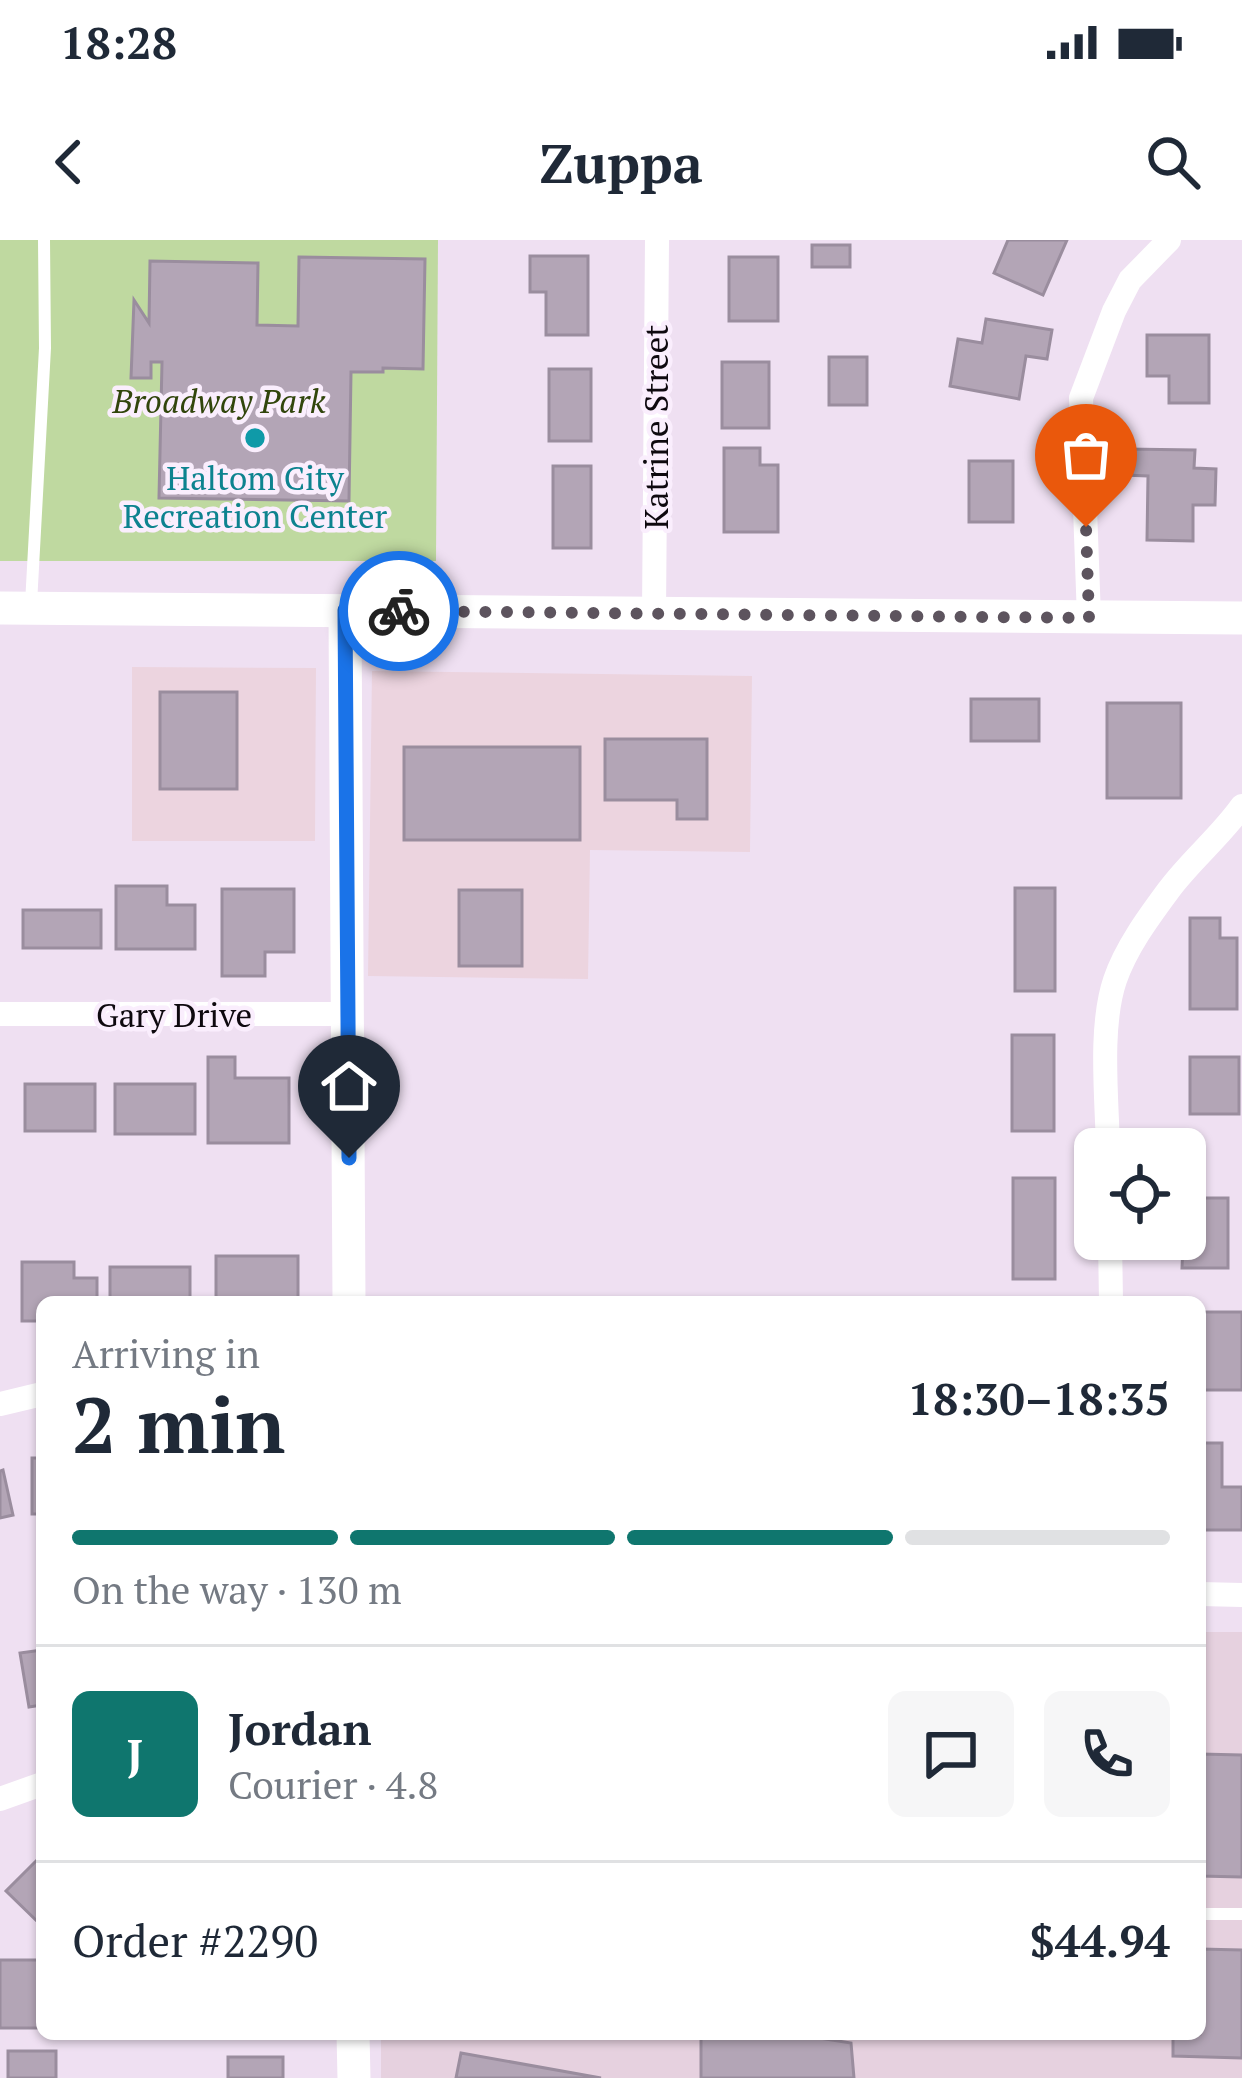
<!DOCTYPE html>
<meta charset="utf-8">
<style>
:root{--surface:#fff;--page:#f6f6f7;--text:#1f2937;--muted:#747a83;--line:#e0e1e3;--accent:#0f766e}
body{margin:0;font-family:"PT Serif",serif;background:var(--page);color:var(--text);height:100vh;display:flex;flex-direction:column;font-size:45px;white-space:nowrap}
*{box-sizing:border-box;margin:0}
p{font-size:39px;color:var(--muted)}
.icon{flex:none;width:66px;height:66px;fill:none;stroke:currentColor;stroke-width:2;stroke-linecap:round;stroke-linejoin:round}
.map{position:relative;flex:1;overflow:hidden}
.sheet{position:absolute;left:36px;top:1056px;width:1170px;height:744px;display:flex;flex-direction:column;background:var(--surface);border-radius:18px;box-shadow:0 3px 9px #0004}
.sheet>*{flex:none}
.controls{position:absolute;left:1074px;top:888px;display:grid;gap:24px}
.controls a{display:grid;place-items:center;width:132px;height:132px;border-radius:18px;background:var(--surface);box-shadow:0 3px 9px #0004;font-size:60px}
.pin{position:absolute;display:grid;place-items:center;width:102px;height:102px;color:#fff;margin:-123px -51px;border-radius:50% 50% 50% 0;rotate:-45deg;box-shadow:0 0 12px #0007}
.pin .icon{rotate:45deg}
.courier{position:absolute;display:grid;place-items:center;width:120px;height:120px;margin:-60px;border:9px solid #1a73e8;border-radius:50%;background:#fff;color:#222;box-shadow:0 3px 15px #0007}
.head em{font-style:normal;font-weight:600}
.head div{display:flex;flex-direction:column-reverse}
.head{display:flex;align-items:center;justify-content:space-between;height:204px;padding:0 36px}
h1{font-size:78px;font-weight:600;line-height:90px}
.bar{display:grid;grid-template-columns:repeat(4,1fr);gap:18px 12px;align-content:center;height:144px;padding:0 36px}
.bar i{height:15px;border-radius:9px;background:var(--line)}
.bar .current{background:var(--accent)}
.bar p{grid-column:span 4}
.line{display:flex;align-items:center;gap:30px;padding:0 36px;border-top:3px solid var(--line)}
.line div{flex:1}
.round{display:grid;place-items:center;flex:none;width:126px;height:126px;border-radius:18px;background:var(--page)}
.status{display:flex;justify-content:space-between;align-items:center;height:84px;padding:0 60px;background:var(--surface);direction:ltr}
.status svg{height:33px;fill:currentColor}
header{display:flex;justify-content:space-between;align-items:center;height:156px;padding:0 36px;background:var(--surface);font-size:54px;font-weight:600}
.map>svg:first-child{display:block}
.commercial{fill:#ecd4df}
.education{fill:#e6d1df}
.green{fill:#bfd9a0}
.building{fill:#b3a5b6;stroke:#9a8d9e;stroke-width:3}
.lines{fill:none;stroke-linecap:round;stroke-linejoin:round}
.lane{stroke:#fff;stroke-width:12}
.street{stroke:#fff;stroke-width:24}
.secondary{stroke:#fff;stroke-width:33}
.done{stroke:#5d545e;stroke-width:12;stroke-dasharray:0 21.6}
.route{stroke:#1a73e8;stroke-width:15}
.culture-dot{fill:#0f9aa8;stroke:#faeefd;stroke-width:4.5}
.labels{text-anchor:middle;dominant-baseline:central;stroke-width:9;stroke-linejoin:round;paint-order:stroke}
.park-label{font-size:33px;font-style:italic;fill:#31450c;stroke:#faeefd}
.street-label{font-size:33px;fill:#0e090f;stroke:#faeefd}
.culture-label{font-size:33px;fill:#0d838f;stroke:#faeefd}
</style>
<div class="status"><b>18:28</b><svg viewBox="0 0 49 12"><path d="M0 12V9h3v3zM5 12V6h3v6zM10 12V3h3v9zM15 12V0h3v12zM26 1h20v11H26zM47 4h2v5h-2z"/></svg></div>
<header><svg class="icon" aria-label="back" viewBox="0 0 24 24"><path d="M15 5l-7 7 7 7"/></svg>Zuppa<svg class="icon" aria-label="search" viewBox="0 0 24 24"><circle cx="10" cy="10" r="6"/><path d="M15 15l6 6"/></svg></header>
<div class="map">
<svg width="1242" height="1838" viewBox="0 0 1242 1838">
<rect width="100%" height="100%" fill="#efe0f2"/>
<g class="commercial">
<polygon points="132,427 316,428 315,601 132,601"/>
<polygon points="372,431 752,436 750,612 590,610 588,739 368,736"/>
</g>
<polygon class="education" points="1200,1392 1242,1392 1242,1838 381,1838 381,1794 1200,1794"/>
<polygon class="green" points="0,0 438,0 436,321 0,321"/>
<g class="building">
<polygon points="1008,0 1067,0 1043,55 994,33"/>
<rect x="812" y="5" width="38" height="22"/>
<polygon points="530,16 588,16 588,95 546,95 546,52 530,52"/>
<polygon points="299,17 425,19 423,129 383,128 383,132 351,132 349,261 159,258 162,122 151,122 151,138 131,138 134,60 149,83 150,21 258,23 257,85 298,86"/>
<rect x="729" y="17" width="49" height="64"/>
<polygon points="986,79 1052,90 1047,119 1026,116 1019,159 950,146 958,99 982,103"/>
<polygon points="1147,95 1209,95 1209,163 1169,163 1169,136 1147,136"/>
<rect x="829" y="117" width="38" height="48"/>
<rect x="722" y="122" width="47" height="66"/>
<rect x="549" y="129" width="42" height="72"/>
<polygon points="724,208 760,208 760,225 778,225 778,292 724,292"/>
<polygon points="1125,209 1195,210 1194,228 1216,229 1215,265 1193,265 1193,301 1147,300 1148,236 1124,235"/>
<rect x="969" y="221" width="44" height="61"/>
<rect x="553" y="226" width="38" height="82"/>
<rect x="160" y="452" width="77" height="97"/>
<rect x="971" y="459" width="68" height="42"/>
<rect x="1107" y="463" width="74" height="95"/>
<polygon points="605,499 707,499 707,579 677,579 677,560 605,560"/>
<rect x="404" y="507" width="176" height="93"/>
<polygon points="116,646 167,646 167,665 195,665 195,709 116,709"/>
<rect x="1015" y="648" width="40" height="103"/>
<polygon points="222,649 294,649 294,712 265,712 265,736 222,736"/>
<rect x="459" y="650" width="63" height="76"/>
<rect x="23" y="670" width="78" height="38"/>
<polygon points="1190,678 1220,678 1220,698 1237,698 1237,769 1190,769"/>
<rect x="1012" y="795" width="42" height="96"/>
<polygon points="208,817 235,817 235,838 289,838 289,903 208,903"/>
<rect x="1190" y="817" width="49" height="57"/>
<rect x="25" y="844" width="70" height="47"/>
<rect x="115" y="844" width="80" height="50"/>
<rect x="1013" y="938" width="42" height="101"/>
<polygon points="1185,958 1228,958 1228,1028 1182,1028"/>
<rect x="216" y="1016" width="82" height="46"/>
<polygon points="22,1022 74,1022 74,1038 97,1038 97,1062 42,1062 42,1081 22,1081"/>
<rect x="110" y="1027" width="80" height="35"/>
<rect x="1200" y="1072" width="42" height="78"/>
<polygon points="1200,1203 1222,1203 1222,1247 1242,1247 1242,1290 1200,1290"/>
<rect x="32" y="1218" width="10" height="56"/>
<polygon points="3,1230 13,1275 0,1278 0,1231"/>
<polygon points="42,1410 42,1465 29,1467 20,1413"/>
<polygon points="1200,1514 1242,1515 1242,1637 1200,1636"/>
<polygon points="42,1615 42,1686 6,1651"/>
<polygon points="1200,1709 1242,1710 1242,1818 1173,1816 1173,1794 1200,1794"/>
<rect x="0" y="1720" width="41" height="68"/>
<polygon points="701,1794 794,1794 851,1803 854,1838 701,1838"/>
<rect x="8" y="1811" width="48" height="27"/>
<polygon points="461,1813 601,1838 456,1838"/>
<rect x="228" y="1817" width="55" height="21"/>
</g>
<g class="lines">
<g class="lane">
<polyline points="31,364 45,108 44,0"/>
<polyline points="1200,1674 1242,1674"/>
</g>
<g class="street">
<polyline points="654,374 657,0"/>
<polyline points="1089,378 1081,158 1114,71 1130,40 1169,0"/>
<polyline points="0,774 348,774"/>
<path d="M 1108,909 C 1107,859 1099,787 1115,740 C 1126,708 1148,678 1168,651 C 1190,621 1220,597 1242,566"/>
<polyline points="1110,999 1111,1062"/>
<polyline points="0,1164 42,1154"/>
<polyline points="1200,1354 1242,1355"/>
<polyline points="0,1559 42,1544"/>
</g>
<g class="secondary">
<polyline points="0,368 1242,378"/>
<polyline points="345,371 349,1062"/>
<polyline points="353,1794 354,1838"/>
</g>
</g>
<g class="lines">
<polyline class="done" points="399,371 1089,378 1086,287"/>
<polyline class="route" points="349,918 345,370 399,371"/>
</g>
<circle class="culture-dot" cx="255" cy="198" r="12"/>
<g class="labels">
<g class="park-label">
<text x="219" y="160">Broadway Park</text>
</g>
<g class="street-label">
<text transform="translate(655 187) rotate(-90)">Katrine Street</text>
<text x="174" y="774">Gary Drive</text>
</g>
<g class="culture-label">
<text x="255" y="237">Haltom City<tspan x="255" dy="38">Recreation Center</tspan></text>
</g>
</g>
</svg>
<div class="controls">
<a><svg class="icon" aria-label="locate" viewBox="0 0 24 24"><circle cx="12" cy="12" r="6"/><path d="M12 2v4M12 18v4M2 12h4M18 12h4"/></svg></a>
</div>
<div class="pin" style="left:1086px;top:287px;background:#ea580c"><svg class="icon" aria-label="bag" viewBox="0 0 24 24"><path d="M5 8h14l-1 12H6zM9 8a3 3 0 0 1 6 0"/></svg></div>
<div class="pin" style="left:349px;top:918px;background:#1f2937"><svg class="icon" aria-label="home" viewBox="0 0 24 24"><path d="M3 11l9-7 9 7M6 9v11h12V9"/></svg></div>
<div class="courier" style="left:399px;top:371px"><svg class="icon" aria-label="bike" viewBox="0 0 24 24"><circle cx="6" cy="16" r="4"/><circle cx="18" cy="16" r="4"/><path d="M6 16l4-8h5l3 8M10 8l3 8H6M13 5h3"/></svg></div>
<section class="sheet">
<div class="head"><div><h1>2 min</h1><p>Arriving in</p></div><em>18:30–18:35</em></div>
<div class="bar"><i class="current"></i><i class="current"></i><i class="current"></i><i></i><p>On the way · 130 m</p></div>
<div class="line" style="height:216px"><b class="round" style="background:var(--accent);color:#fff">J</b><div><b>Jordan</b><p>Courier · 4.8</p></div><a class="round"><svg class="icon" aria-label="chat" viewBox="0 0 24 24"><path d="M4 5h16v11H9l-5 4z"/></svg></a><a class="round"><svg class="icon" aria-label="phone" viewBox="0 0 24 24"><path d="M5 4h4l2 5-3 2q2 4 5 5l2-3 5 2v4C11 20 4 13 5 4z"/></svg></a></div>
<div class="line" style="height:156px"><div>Order #2290</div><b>$44.94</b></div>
</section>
</div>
